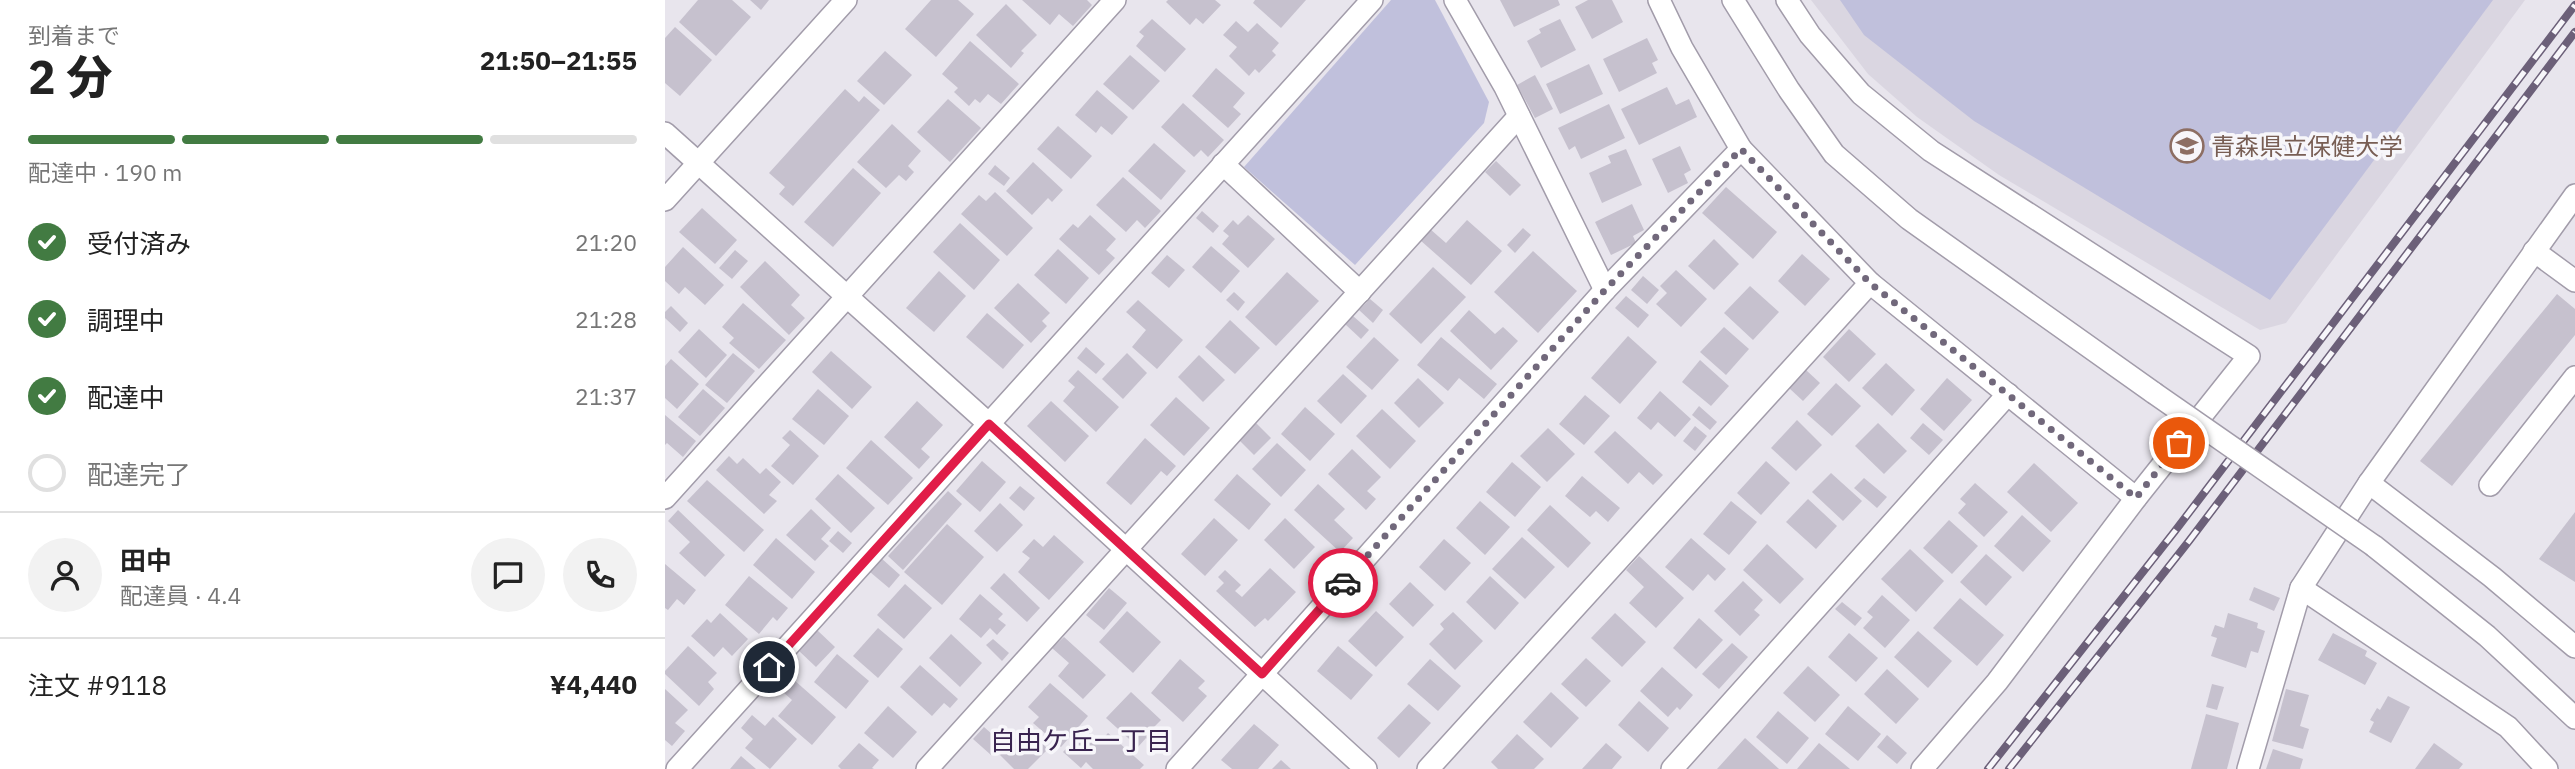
<!DOCTYPE html>
<html lang="ja">
<meta charset="utf-8">
<style>
:root{--surface:#fff;--page:#f2f2f2;--text:#222;--muted:#767676;--line:#e0e0e0;--accent:#427b42}
body{margin:0;font-family:"IBM Plex Sans","Noto Sans JP",sans-serif;background:var(--page);color:var(--text);height:100vh;display:flex;flex-direction:column;font-size:26px;white-space:nowrap}
*{box-sizing:border-box;margin:0}
p{font-size:23px;color:var(--muted)}
.icon{flex:none;width:38px;height:38px;fill:none;stroke:currentColor;stroke-width:2;stroke-linecap:round;stroke-linejoin:round}
.map{position:relative;flex:1;overflow:hidden}
.sheet{display:flex;flex-direction:column;background:var(--surface);width:665px}
.sheet>*{flex:none}
.pin{position:absolute;display:grid;place-items:center;width:60px;height:60px;color:#fff;margin:-30px;border:4px solid #fff;border-radius:50%;box-shadow:0 2px 7px #0007}
.courier{position:absolute;display:grid;place-items:center;width:70px;height:70px;margin:-35px;border:5px solid #e11d48;border-radius:50%;background:#fff;color:#222;box-shadow:0 2px 9px #0007}
.head em{font-style:normal;font-weight:800}
.head div{display:flex;flex-direction:column-reverse}
.head{display:flex;align-items:center;justify-content:space-between;height:119px;padding:0 28px}
h1{font-size:46px;font-weight:800;line-height:52px}
.bar{display:grid;grid-template-columns:repeat(4,1fr);gap:10px 7px;align-content:center;height:84px;padding:0 28px}
.bar i{height:9px;border-radius:5px;background:var(--line)}
.bar .on{background:var(--accent)}
.bar p{grid-column:span 4}
.line{display:flex;align-items:center;gap:18px;padding:0 28px;border-top:2px solid var(--line)}
.line div{flex:1}
.round{display:grid;place-items:center;flex:none;width:74px;height:74px;border-radius:37px;background:var(--page)}
ol{padding:0 28px;list-style:none}
li{display:flex;align-items:center;gap:21px;height:77px}
li p{margin-inline-start:auto}
li .icon{padding:7px;border-radius:50%;background:var(--accent);color:#fff;stroke-width:4}
li:last-child{color:var(--muted)}
li i{width:38px;height:38px;border:4px solid var(--line);border-radius:50%}
main{display:flex;flex:1;min-height:0}
.map>svg:first-child{display:block}
.built{fill:#dad6e1}
.green{fill:#c0c0dc}
.building{fill:#c6c1ce}
.lines{fill:none;stroke-linecap:round;stroke-linejoin:round}
.minor-casing{stroke:#a29caa;stroke-width:24}
.minor{stroke:#fff;stroke-width:21}
.rail-casing{stroke:#6c6079;stroke-width:8}
.rail{stroke:#f7f6fa;stroke-width:5;stroke-dasharray:16;stroke-linecap:butt}
.minor-bridge-casing{stroke:#a29caa;stroke-width:24;stroke-linecap:butt}
.minor-bridge{stroke:#fff;stroke-width:21}
.done{stroke:#71687b;stroke-width:7;stroke-dasharray:0 12.6}
.route{stroke:#e11d48;stroke-width:9}
.labels{text-anchor:middle;dominant-baseline:central;stroke-width:7;stroke-linejoin:round;paint-order:stroke}
.education-label{font-size:24px;fill:#785e54;stroke:#f7f6fa;text-anchor:start}
.neighbourhood-label{font-size:26px;fill:#39234f;stroke:#f7f6fa}
</style>
<main>
<section class="sheet">
<div class="head"><div><h1>2 分</h1><p>到着まで</p></div><em>21:50–21:55</em></div>
<div class="bar"><i class="on"></i><i class="on"></i><i class="on"></i><i></i><p>配達中 · 190 m</p></div>
<ol>
<li><svg class="icon" aria-label="check" viewBox="0 0 24 24"><path d="M5 12l5 5 9-10"/></svg>受付済み<p>21:20</p></li>
<li><svg class="icon" aria-label="check" viewBox="0 0 24 24"><path d="M5 12l5 5 9-10"/></svg>調理中<p>21:28</p></li>
<li><svg class="icon" aria-label="check" viewBox="0 0 24 24"><path d="M5 12l5 5 9-10"/></svg>配達中<p>21:37</p></li>
<li><i></i>配達完了</li>
</ol>
<div class="line" style="height:126px"><a class="round"><svg class="icon" aria-label="person" viewBox="0 0 24 24"><circle cx="12" cy="8" r="4"/><path d="M4 21q1-7 8-7t8 7"/></svg></a><div><b>田中</b><p>配達員 · 4.4</p></div><a class="round"><svg class="icon" aria-label="chat" viewBox="0 0 24 24"><path d="M4 5h16v11H9l-5 4z"/></svg></a><a class="round"><svg class="icon" aria-label="phone" viewBox="0 0 24 24"><path d="M5 4h4l2 5-3 2q2 4 5 5l2-3 5 2v4C11 20 4 13 5 4z"/></svg></a></div>
<div class="line" style="height:91px"><div>注文 #9118</div><b>¥4,440</b></div>
</section>
<div class="map">
<svg width="1910" height="769" viewBox="0 0 1910 769">
<rect width="100%" height="100%" fill="#e8e5ed"/>
<polygon class="built" points="1146,0 1860,0 1621,323 1595,330 1334,175 1252,117 1203,74"/>
<g class="green">
<polygon points="726,0 770,0 824,102 819,123 690,265 579,167"/>
<polygon points="1175,0 1828,0 1605,300 1309,121 1199,35"/>
</g>
<g class="building">
<polygon points="33,0 67,0 86,17 51,56 14,22"/>
<polygon points="85,0 104,0 96,10"/>
<polygon points="266,0 293,0 309,14 271,57 240,29"/>
<polygon points="357,0 422,0 427,5 408,26 394,14 385,25"/>
<polygon points="503,0 550,0 556,5 538,24 531,18 525,25 501,2"/>
<polygon points="590,0 641,0 616,28 588,3"/>
<polygon points="835,0 893,0 895,5 849,27"/>
<polygon points="923,0 947,0 958,22 927,39 910,7"/>
<polygon points="341,4 372,35 356,51 359,53 346,68 311,35"/>
<polygon points="487,19 521,49 500,72 471,46 479,36 474,32"/>
<polygon points="895,19 911,50 876,68 862,41 876,33 874,29"/>
<polygon points="571,21 583,32 592,23 614,43 607,51 611,55 594,73 590,69 584,76 564,56 572,47 558,35"/>
<polygon points="10,27 47,60 15,96 0,83 0,38"/>
<polygon points="982,38 993,60 987,63 992,73 954,92 938,59"/>
<polygon points="305,41 354,84 336,104 323,94 315,103 310,99 304,106 289,92 293,88 277,74"/>
<polygon points="220,51 247,75 219,105 192,81"/>
<polygon points="465,55 495,81 468,110 438,84"/>
<polygon points="924,64 938,94 895,114 881,84"/>
<polygon points="551,68 580,93 568,107 576,114 563,128 527,96"/>
<polygon points="870,75 888,109 870,118 852,85"/>
<polygon points="1002,87 1011,105 1024,99 1032,117 974,145 956,109"/>
<polygon points="180,89 194,102 199,96 215,110 128,206 114,194 120,187 104,173"/>
<polygon points="432,90 463,117 447,135 436,126 431,133 410,115"/>
<polygon points="283,99 316,128 285,162 252,132"/>
<polygon points="518,103 559,140 543,157 536,150 529,157 496,127"/>
<polygon points="944,104 960,138 916,159 910,146 904,150 893,128"/>
<polygon points="227,124 256,151 243,166 249,172 241,181 234,175 221,188 192,162"/>
<polygon points="393,126 427,156 406,179 372,149"/>
<polygon points="489,143 521,171 496,200 463,171"/>
<polygon points="1015,146 1026,170 1019,174 1023,183 1003,193 987,159"/>
<polygon points="961,149 977,185 937,203 924,173 946,163 943,156"/>
<polygon points="831,161 856,185 845,196 820,172"/>
<polygon points="368,162 398,190 387,202 383,198 367,215 341,191"/>
<polygon points="330,165 345,178 339,186 323,174"/>
<polygon points="188,168 216,193 168,247 139,222"/>
<polygon points="458,177 496,211 480,228 472,220 461,232 431,205"/>
<polygon points="1061,187 1112,232 1088,259 1037,213"/>
<polygon points="330,192 368,228 342,256 296,214 314,195 321,201"/>
<polygon points="967,204 979,230 968,236 971,243 946,255 930,222"/>
<polygon points="37,208 72,240 50,264 14,232"/>
<polygon points="537,211 554,226 548,233 531,218"/>
<polygon points="425,215 451,239 441,250 450,258 434,275 394,239 408,224 413,228"/>
<polygon points="583,215 610,239 583,268 557,244 564,236 558,231 568,220 573,225"/>
<polygon points="802,220 837,251 806,285 755,240 765,229 781,243"/>
<polygon points="295,223 335,260 309,290 268,252"/>
<polygon points="858,228 866,235 850,253 842,245"/>
<polygon points="1049,239 1074,264 1049,290 1023,266"/>
<polygon points="546,246 575,271 556,293 527,267"/>
<polygon points="18,247 59,285 40,305 20,287 14,294 0,281 0,267"/>
<polygon points="393,249 424,278 401,304 369,275"/>
<polygon points="70,250 83,261 67,279 54,268"/>
<polygon points="868,251 912,291 873,333 829,292"/>
<polygon points="1137,254 1165,279 1140,306 1113,281"/>
<polygon points="502,255 520,270 504,288 486,273"/>
<polygon points="100,261 135,295 126,305 140,318 124,335 75,287"/>
<polygon points="768,267 801,297 756,344 724,314"/>
<polygon points="1011,270 1042,299 1016,327 991,304 1002,293 995,286"/>
<polygon points="274,271 301,296 269,332 241,308"/>
<polygon points="622,272 654,301 611,346 580,317"/>
<polygon points="978,276 994,290 982,304 966,290"/>
<polygon points="353,283 385,313 377,321 382,326 366,343 329,308"/>
<polygon points="1085,286 1114,312 1088,340 1059,313"/>
<polygon points="569,292 580,302 573,311 561,300"/>
<polygon points="1892,294 1910,309 1910,335 1787,486 1755,461"/>
<polygon points="961,296 984,315 973,328 950,308"/>
<polygon points="705,299 718,310 708,323 694,310"/>
<polygon points="473,300 518,340 492,369 467,347 481,330 461,312"/>
<polygon points="78,303 121,340 94,369 64,343 69,338 57,327"/>
<polygon points="6,306 23,323 15,332 0,318 0,312"/>
<polygon points="804,310 830,334 838,327 853,341 826,370 785,331"/>
<polygon points="322,313 359,345 338,369 301,337"/>
<polygon points="688,316 704,330 696,339 680,324"/>
<polygon points="565,320 595,348 570,374 540,347"/>
<polygon points="1059,327 1084,349 1061,375 1035,352"/>
<polygon points="34,329 62,355 41,378 13,352"/>
<polygon points="1184,329 1211,354 1184,382 1158,357"/>
<polygon points="963,336 992,362 955,404 926,378"/>
<polygon points="709,337 734,360 707,390 681,367"/>
<polygon points="776,337 832,384 819,399 794,378 783,391 752,365"/>
<polygon points="421,347 440,364 431,374 412,358"/>
<polygon points="166,351 207,387 187,409 147,372"/>
<polygon points="68,353 90,371 62,403 40,385"/>
<polygon points="462,353 482,373 458,399 437,379"/>
<polygon points="534,355 560,380 538,402 513,377"/>
<polygon points="6,359 34,384 12,409 0,398 0,366"/>
<polygon points="1035,360 1064,386 1046,406 1017,382"/>
<polygon points="1221,363 1250,390 1227,416 1197,388"/>
<polygon points="413,370 454,407 431,432 398,401 410,387 403,381"/>
<polygon points="1141,370 1155,383 1138,401 1124,388"/>
<polygon points="678,374 702,396 676,424 652,401"/>
<polygon points="753,378 779,403 754,428 729,403"/>
<polygon points="1282,378 1307,400 1279,431 1255,409"/>
<polygon points="1171,383 1196,406 1167,436 1142,414"/>
<polygon points="38,389 60,408 35,436 13,417"/>
<polygon points="153,389 184,416 159,445 127,419"/>
<polygon points="995,391 1026,419 1010,437 993,422 986,430 972,418"/>
<polygon points="920,395 945,416 919,445 894,424"/>
<polygon points="511,397 545,428 519,456 485,425"/>
<polygon points="252,401 278,425 256,449 265,457 254,469 219,437"/>
<polygon points="386,401 424,436 400,462 362,426"/>
<polygon points="1034,406 1052,422 1045,430 1027,415"/>
<polygon points="640,407 670,434 645,461 616,434"/>
<polygon points="717,409 751,441 725,469 691,436"/>
<polygon points="0,415 31,441 18,457 2,443 0,445"/>
<polygon points="1132,420 1157,445 1131,471 1106,448"/>
<polygon points="590,422 606,438 589,455 573,439"/>
<polygon points="1213,423 1242,451 1219,474 1190,446"/>
<polygon points="1258,423 1278,440 1264,455 1245,438"/>
<polygon points="1030,426 1042,436 1030,451 1018,441"/>
<polygon points="883,428 910,454 882,482 855,456"/>
<polygon points="125,430 154,456 128,485 106,466 125,445 117,438"/>
<polygon points="950,431 998,475 988,485 974,472 963,484 929,452"/>
<polygon points="480,438 511,466 502,476 496,471 466,505 441,483"/>
<polygon points="206,440 248,478 223,505 181,468"/>
<polygon points="612,443 641,470 616,497 587,469"/>
<polygon points="687,449 716,477 702,491 711,499 701,510 663,474"/>
<polygon points="64,456 72,464 78,458 95,474 101,468 116,482 104,495 112,501 99,514 51,470"/>
<polygon points="317,461 341,482 315,512 291,491"/>
<polygon points="1101,461 1125,483 1096,515 1072,493"/>
<polygon points="847,462 876,487 850,517 821,492"/>
<polygon points="1369,463 1413,503 1386,532 1342,492"/>
<polygon points="1166,473 1197,501 1178,521 1147,492"/>
<polygon points="173,474 210,508 186,533 150,499"/>
<polygon points="572,474 606,504 584,530 549,500"/>
<polygon points="917,476 955,508 943,522 931,511 925,517 900,496"/>
<polygon points="1199,478 1222,497 1212,508 1189,488"/>
<polygon points="42,480 99,530 79,552 22,501"/>
<polygon points="1310,483 1343,512 1319,537 1293,513 1301,504 1295,499"/>
<polygon points="653,484 680,509 669,520 688,538 675,552 629,510"/>
<polygon points="355,486 370,498 359,511 344,498"/>
<polygon points="283,491 297,504 238,570 223,556"/>
<polygon points="1143,499 1172,526 1151,549 1121,522"/>
<polygon points="815,501 845,527 820,555 791,528"/>
<polygon points="1066,501 1092,522 1064,555 1038,534"/>
<polygon points="335,503 358,525 332,552 309,531"/>
<polygon points="885,505 926,543 903,568 862,530"/>
<polygon points="146,509 166,528 156,539 164,546 150,561 121,535"/>
<polygon points="13,510 60,555 40,577 14,553 25,542 3,521"/>
<polygon points="1910,512 1910,582 1874,559"/>
<polygon points="1357,515 1386,541 1358,572 1329,546"/>
<polygon points="549,518 573,540 540,576 516,554"/>
<polygon points="620,518 650,547 629,569 599,540"/>
<polygon points="1284,520 1313,546 1287,574 1258,548"/>
<polygon points="282,524 319,557 277,605 239,572"/>
<polygon points="173,531 187,543 178,553 164,541"/>
<polygon points="389,535 419,562 384,600 353,572 365,558 357,552 369,539 378,547"/>
<polygon points="857,537 890,567 860,599 827,569"/>
<polygon points="111,538 150,572 127,599 88,565"/>
<polygon points="1026,538 1061,569 1050,581 1043,574 1028,591 1000,567"/>
<polygon points="779,539 806,563 780,591 754,567"/>
<polygon points="1102,544 1139,579 1115,604 1078,570"/>
<polygon points="1245,549 1279,581 1251,612 1216,579"/>
<polygon points="1321,554 1347,577 1321,606 1295,582"/>
<polygon points="974,556 1019,598 991,628 964,603 979,587 961,570"/>
<polygon points="216,558 235,575 224,588 205,572"/>
<polygon points="0,564 31,590 19,605 12,599 3,610 0,608"/>
<polygon points="605,568 631,592 603,621 600,618 590,627 551,591 559,583 553,577 560,570 576,585 570,591 577,597"/>
<polygon points="339,573 375,608 362,622 325,588"/>
<polygon points="84,576 123,608 112,621 108,617 94,634 60,605"/>
<polygon points="825,576 854,603 830,630 801,602"/>
<polygon points="1078,581 1098,600 1089,610 1095,615 1075,636 1049,611"/>
<polygon points="745,582 769,605 748,627 724,604"/>
<polygon points="240,584 267,608 239,639 212,615"/>
<polygon points="1589,587 1615,598 1609,611 1584,600"/>
<polygon points="444,588 462,603 439,630 421,615"/>
<polygon points="315,594 338,614 333,619 341,625 332,635 325,628 316,638 294,619"/>
<polygon points="1217,595 1245,620 1220,648 1198,628 1208,617 1202,612"/>
<polygon points="1295,598 1339,635 1312,666 1268,628"/>
<polygon points="1177,602 1197,618 1190,626 1170,609"/>
<polygon points="462,611 496,642 468,673 434,642"/>
<polygon points="711,611 739,637 711,667 683,641"/>
<polygon points="788,612 818,641 790,670 764,644 779,629 775,624"/>
<polygon points="55,613 83,639 67,656 58,647 49,657 26,636 42,619 46,623"/>
<polygon points="950,613 981,642 957,667 926,638"/>
<polygon points="1563,613 1593,623 1592,628 1600,631 1593,653 1586,651 1581,668 1546,656 1552,638 1546,636 1550,625 1559,628"/>
<polygon points="1034,618 1058,640 1031,669 1008,648"/>
<polygon points="213,628 238,649 213,678 188,656"/>
<polygon points="152,630 170,647 151,667 133,650"/>
<polygon points="1253,631 1287,661 1263,688 1229,657"/>
<polygon points="1184,633 1213,658 1191,682 1163,657"/>
<polygon points="1668,633 1702,651 1700,656 1712,663 1700,685 1653,660"/>
<polygon points="286,634 317,663 295,687 264,658"/>
<polygon points="399,637 441,675 418,699 393,676 404,663 387,648"/>
<polygon points="328,639 344,653 337,661 321,645"/>
<polygon points="1067,643 1083,657 1054,689 1037,674"/>
<polygon points="23,646 52,673 43,682 49,689 34,706 0,674 0,671"/>
<polygon points="673,646 708,675 686,700 652,671"/>
<polygon points="172,654 204,681 181,709 149,682"/>
<polygon points="921,658 946,681 921,707 896,684"/>
<polygon points="515,659 540,681 533,688 542,696 518,722 486,693"/>
<polygon points="765,659 796,686 773,711 742,684"/>
<polygon points="255,665 293,699 285,708 279,703 267,716 235,687"/>
<polygon points="1143,666 1175,695 1150,722 1118,693"/>
<polygon points="997,667 1028,695 1015,710 1012,707 1003,717 975,691"/>
<polygon points="1222,669 1254,699 1231,724 1199,694"/>
<polygon points="129,680 171,717 147,745 113,716 127,700 118,692"/>
<polygon points="385,683 423,716 396,747 368,723 374,717 363,707"/>
<polygon points="1547,684 1559,687 1552,710 1541,707"/>
<polygon points="0,689 23,710 10,723 20,731 7,746 0,740"/>
<polygon points="1621,689 1644,695 1635,726 1644,729 1638,749 1607,741"/>
<polygon points="466,692 496,720 489,727 501,739 492,749 481,738 473,747 441,718"/>
<polygon points="886,692 914,718 886,748 858,722"/>
<polygon points="1723,696 1745,707 1726,743 1704,732 1709,722 1705,720 1712,708 1715,710"/>
<polygon points="974,701 1004,728 983,752 953,725"/>
<polygon points="744,704 766,723 734,758 712,738"/>
<polygon points="223,706 252,732 228,758 199,733"/>
<polygon points="1183,706 1216,734 1193,761 1160,734"/>
<polygon points="1113,711 1144,738 1122,764 1091,737"/>
<polygon points="1541,714 1574,723 1562,769 1526,769"/>
<polygon points="87,715 100,726 108,717 132,739 105,769 80,748 88,739 76,728"/>
<polygon points="589,724 614,745 593,769 567,769 556,760"/>
<polygon points="319,727 336,742 326,755 308,739"/>
<polygon points="361,728 383,749 363,769 349,769 335,755"/>
<polygon points="420,729 435,742 443,733 479,765 475,769 428,769 421,762 416,768 398,752"/>
<polygon points="852,734 879,759 869,769 833,769 826,762"/>
<polygon points="1222,735 1242,753 1232,764 1212,747"/>
<polygon points="1080,738 1114,769 1052,769"/>
<polygon points="194,743 214,760 207,768 209,769 176,769 173,766"/>
<polygon points="941,743 957,757 947,769 917,769"/>
<polygon points="1154,743 1185,769 1132,769"/>
<polygon points="1769,743 1798,764 1794,769 1750,769"/>
<polygon points="1608,749 1638,759 1635,769 1601,769"/>
<polygon points="76,756 91,769 65,769"/>
<polygon points="616,760 626,769 607,769"/>
</g>
<g class="lines">
<defs>
<g id="minor">
<polyline points="790,0 840,87 940,290"/>
<polyline points="1068,0 1124,90 1169,154 1244,219 1489,393"/>
<polyline points="1122,0 1145,35 1196,94 1266,151 1584,356 1471,498 1332,682 1257,769"/>
<polyline points="0,133 324,424 701,769"/>
<polyline points="1076,149 1205,283 1471,498"/>
<polyline points="558,164 695,292"/>
<polyline points="0,200 181,0"/>
<polyline points="1869,251 1910,281"/>
<polyline points="1704,483 1827,577 1910,647"/>
<polyline points="1825,485 1910,377"/>
<polyline points="0,498 450,0"/>
<polyline points="1709,546 1822,636 1910,718"/>
<polyline points="1636,588 1843,727 1882,769"/>
<polyline points="12,769 707,0"/>
<polyline points="262,769 854,116"/>
<polyline points="512,769 940,290 1076,149 1017,48 994,0"/>
<polyline points="763,769 1205,283"/>
<polyline points="1007,769 1343,394"/>
<polyline points="1583,769 1636,588 1704,483 1910,195"/>
</g>
</defs>
<use href="#minor" class="minor-casing"/>
<use href="#minor" class="minor"/>
<defs>
<g id="rail">
<polyline points="1323,769 1510,531 1910,5"/>
<polyline points="1344,769 1524,541 1910,32"/>
</g>
</defs>
<use href="#rail" class="rail-casing"/>
<use href="#rail" class="rail"/>
<defs>
<polyline id="minor-bridge" points="1489,393 1709,546"/>
</defs>
<use href="#minor-bridge" class="minor-bridge-casing"/>
<use href="#minor-bridge" class="minor-bridge"/>
</g>
<g class="lines">
<polyline class="done" points="678,583 940,290 1076,149 1205,283 1471,498 1514,443"/>
<polyline class="route" points="104,667 324,424 597,674 678,583"/>
</g>
<defs>
<symbol id="university-ring" viewBox="-11 -11 22 22"><circle r="9.5" fill="#f7f6fa" stroke="#8d6e63" stroke-width="1.5"/><path d="M0-5L7-2L0 1L-7-2ZM-4 1L0 2.5L4 1V4Q0 6-4 4Z" fill="#8d6e63"/></symbol>
</defs>
<g fill-rule="evenodd">
<use href="#university-ring" x="1503" y="127" width="38" height="38"/>
</g>
<g class="labels">
<g class="education-label">
<text x="1546" y="146">青森県立保健大学</text>
</g>
<g class="neighbourhood-label">
<text x="416" y="740">自由ケ丘一丁目</text>
</g>
</g>
</svg>
<div class="pin" style="left:1514px;top:443px;background:#ea580c"><svg class="icon" aria-label="bag" viewBox="0 0 24 24"><path d="M5 8h14l-1 12H6zM9 8a3 3 0 0 1 6 0"/></svg></div>
<div class="pin" style="left:104px;top:667px;background:#1f2937"><svg class="icon" aria-label="home" viewBox="0 0 24 24"><path d="M3 11l9-7 9 7M6 9v11h12V9"/></svg></div>
<div class="courier" style="left:678px;top:583px"><svg class="icon" aria-label="car" viewBox="0 0 24 24"><path d="M5 17H2v-5l4-1 3-4h7l3 4 3 1v5h-3M9 17h6M6 11h13"/><circle cx="7" cy="17" r="2"/><circle cx="17" cy="17" r="2"/></svg></div>
</div>
</main>
